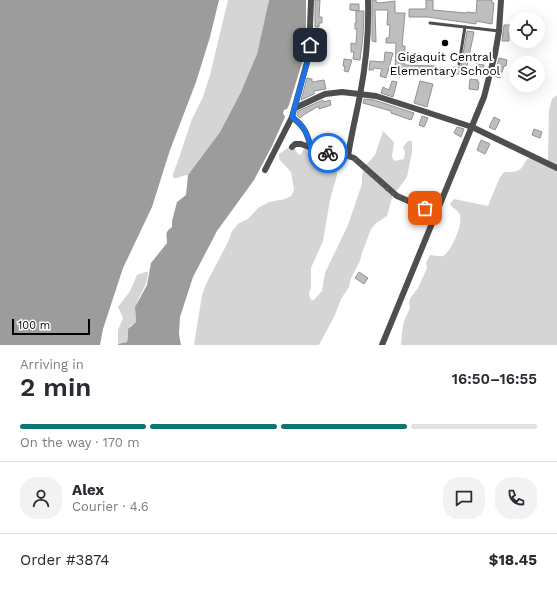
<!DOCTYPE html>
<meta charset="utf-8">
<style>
:root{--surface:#fff;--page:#f2f2f3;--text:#2b2b33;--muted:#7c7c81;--line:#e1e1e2;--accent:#0f766e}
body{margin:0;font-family:"Work Sans",sans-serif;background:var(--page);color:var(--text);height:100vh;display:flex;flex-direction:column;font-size:15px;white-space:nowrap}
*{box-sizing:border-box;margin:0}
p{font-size:13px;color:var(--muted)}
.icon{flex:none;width:22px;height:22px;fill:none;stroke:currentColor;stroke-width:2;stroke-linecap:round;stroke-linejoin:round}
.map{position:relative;height:345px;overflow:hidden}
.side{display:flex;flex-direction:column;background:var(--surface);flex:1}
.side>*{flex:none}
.fabs{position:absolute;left:509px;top:12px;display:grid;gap:8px}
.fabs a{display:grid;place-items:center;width:36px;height:36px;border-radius:50%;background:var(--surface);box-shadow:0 4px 16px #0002;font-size:20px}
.scale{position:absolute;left:12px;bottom:10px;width:78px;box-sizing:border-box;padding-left:4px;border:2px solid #000;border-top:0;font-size:11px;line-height:14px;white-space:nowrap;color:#000;-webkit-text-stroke:3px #fff;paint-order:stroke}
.pin{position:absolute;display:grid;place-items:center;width:34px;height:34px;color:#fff;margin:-17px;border-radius:8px;box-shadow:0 2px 6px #0006}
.courier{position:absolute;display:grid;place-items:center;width:40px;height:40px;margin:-20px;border:3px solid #1a73e8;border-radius:50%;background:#fff;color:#222;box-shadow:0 1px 5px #0007}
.headline em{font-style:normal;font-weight:600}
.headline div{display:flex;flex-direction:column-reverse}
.headline{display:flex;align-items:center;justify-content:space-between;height:68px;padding:0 20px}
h1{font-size:26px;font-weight:600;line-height:30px}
.bar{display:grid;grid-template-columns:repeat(4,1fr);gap:6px 4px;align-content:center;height:48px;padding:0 20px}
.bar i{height:5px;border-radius:3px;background:var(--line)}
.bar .on{background:var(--accent)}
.bar p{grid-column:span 4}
.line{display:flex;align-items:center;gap:10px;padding:0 20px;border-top:1px solid var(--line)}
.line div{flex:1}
.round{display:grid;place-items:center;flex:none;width:42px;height:42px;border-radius:16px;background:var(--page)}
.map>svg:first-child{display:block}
.green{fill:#d5d5d5}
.water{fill:#9c9c9c}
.building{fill:#bebebe;stroke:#929292}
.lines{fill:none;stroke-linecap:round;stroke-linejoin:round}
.service{stroke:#4e4e4e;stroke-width:3}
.minor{stroke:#4e4e4e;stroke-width:6}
.done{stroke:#595959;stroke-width:4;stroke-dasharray:0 7.2}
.route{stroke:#1a73e8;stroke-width:5}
.poi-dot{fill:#000;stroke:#fff;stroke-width:1.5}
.labels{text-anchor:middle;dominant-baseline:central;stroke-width:4;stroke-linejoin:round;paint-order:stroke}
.poi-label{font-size:12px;fill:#000;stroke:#fff}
</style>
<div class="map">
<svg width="557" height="345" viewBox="0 0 557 345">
<rect width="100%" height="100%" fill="#fff"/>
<g class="green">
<path d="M 228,0 L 269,0 L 257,54 L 241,92 L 220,132 L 188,175 C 182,175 179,179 173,178 L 173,174 L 179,158 L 192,119 L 203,97 L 210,75 Z"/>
<path d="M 557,95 L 557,345 L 401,345 L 402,333 L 404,321 L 410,308 L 409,302 L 411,297 L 418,288 L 427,268 L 426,263 L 430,255 C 434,255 439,257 443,256 C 451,252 463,224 460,216 C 459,210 453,209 450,204 L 454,199 L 488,206 L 499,179 L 504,172 C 519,172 520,172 527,159 L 531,158 L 545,165 L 548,159 L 549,110 L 552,99 Z"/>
<polygon points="383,131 394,142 392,157 394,161 404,159 405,152 403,147 408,141 412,141 412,152 407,177 399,188 393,194 387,216 375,224 371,229 362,253 360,261 351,278 349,287 341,299 335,315 319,345 194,345 202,295 206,284 228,242 232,231 239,223 248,219 258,208 269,202 285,199 291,196 294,190 291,172 279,159 279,154 289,147 294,148 298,154 301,155 304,148 331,157 336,162 337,175 330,200 323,241 311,268 311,287 309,294 311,300 314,300 322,291 325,273 348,225 362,184 362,175 365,166 375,155"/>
<path d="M 145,272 L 148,272 C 148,286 139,294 136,306 C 134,311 136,317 136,322 L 130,326 C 128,331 129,337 127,342 L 118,344 L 118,330 L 123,318 L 118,307 L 130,291 L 137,275 Z"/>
</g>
<g class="water">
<polygon points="0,0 219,0 210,37 196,82 170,150 152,207 123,268 103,329 100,345 0,345"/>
<path d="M 269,0 L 306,0 L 306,50 L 289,105 L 287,109 L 284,110 L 283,113 L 285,117 L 272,146 L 254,180 L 217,231 L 193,277 L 180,317 L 179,334 L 181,345 L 118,345 L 118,344 L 127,342 L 128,337 L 128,329 L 136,322 L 135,307 L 147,285 L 151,263 L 167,243 C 167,234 164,233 172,227 L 172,221 L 177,202 L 186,195 L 188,175 L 220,132 L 241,92 L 248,75 L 257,54 Z"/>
</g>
<g class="building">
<polygon points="315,0 320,0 319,17 322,17 322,23 319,23 319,27 315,27"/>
<polygon points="372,0 376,0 376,2 379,3 395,1 395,13 405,13 402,46 405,46 405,65 435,66 435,67 442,68 460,67 461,74 453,74 453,76 435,76 435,74 395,74 396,43 386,43 386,38 389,38 390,25 387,25 388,10 375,10 376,42 372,41"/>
<polygon points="426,0 433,0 433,10 466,13 467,12 476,13 477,0 492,0 492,3 494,3 492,24 476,21 476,24 428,17 409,17 409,9 426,9"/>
<polygon points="350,4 359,4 359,11 350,10"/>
<polygon points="356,11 364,11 363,36 360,60 353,59 354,52 351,52 351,43 356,44 357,29 355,29 355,23 356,23"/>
<polygon points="504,25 512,25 512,33 509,32 509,41 502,41"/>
<polygon points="467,31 474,32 467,66 461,66"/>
<polygon points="385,52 393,53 386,78 380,76 382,69 374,68 373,70 369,70 370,61 384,62"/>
<polygon points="499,58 507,60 506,66 504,66 500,78 494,76"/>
<polygon points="344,59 352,60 348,72 344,71 345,66 343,66"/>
<polygon points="476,64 484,65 483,73 475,72"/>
<polygon points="307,78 312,79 312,82 324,80 326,89 314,91 314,94 301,100"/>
<polygon points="470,79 478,80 477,82 479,82 478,90 469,89"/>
<polygon points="392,81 397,82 393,97 381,93 383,87 389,90"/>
<polygon points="420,81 433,84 427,107 414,103"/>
<polygon points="364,99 374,100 414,113 411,120 391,113 391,111 363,103"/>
<polygon points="323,100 324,102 330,100 331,105 319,109 319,106 305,114 300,118 297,115 298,111"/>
<polygon points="422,116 428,118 424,127 419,125"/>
<polygon points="494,117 500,120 495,130 489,127"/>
<polygon points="457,127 464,129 461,137 454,133"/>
<polygon points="534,129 542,132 540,138 532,135"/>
<polygon points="481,140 490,144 485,154 477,150"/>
<polygon points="359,272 368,278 364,284 355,278"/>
</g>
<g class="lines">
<g class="service">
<polyline points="430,23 499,31"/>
<polyline points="459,64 465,27"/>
</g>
<g class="minor">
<polyline points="295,108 325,94 342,92 376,96 423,111 472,127 557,168"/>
<path d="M 292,117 C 305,127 307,133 311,148"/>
<polyline points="292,147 295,144 301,144 325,153 348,156 354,158 397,196 436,213"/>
<path d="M 348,156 C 351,136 356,116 360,95 C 366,64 369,32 368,0"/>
<polyline points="265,170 292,117 309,55 311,0"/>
<polyline points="382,345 484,97 495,54 499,31 501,0"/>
</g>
</g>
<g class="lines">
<polyline class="done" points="328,153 354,158 391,193 425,208"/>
<path class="route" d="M 310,45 L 308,60 L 292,117 C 305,127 307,133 311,148 L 328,153"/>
</g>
<circle class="poi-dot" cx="445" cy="43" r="4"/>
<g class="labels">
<g class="poi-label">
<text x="445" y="57">Gigaquit Central<tspan x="445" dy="14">Elementary School</tspan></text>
</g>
</g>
</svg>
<div class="fabs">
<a><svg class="icon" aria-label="locate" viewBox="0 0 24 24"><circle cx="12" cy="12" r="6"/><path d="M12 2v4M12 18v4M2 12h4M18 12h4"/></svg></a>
<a><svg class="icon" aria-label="layers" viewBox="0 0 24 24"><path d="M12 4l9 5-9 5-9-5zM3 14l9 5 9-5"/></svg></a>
</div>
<div class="scale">100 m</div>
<div class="pin" style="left:425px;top:208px;background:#ea580c"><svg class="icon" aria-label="bag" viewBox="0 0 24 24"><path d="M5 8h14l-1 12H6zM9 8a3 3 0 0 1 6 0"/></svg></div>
<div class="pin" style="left:310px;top:45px;background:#1f2937"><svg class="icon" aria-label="home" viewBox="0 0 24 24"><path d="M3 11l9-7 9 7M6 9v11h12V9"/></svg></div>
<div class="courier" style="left:328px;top:153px"><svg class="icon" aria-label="bike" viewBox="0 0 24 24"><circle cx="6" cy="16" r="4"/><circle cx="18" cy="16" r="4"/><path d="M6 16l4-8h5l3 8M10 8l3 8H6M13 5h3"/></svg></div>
</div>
<section class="side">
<div class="headline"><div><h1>2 min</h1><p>Arriving in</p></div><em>16:50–16:55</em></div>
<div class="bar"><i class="on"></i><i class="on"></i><i class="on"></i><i></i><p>On the way · 170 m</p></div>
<div class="line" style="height:72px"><a class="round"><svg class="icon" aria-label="person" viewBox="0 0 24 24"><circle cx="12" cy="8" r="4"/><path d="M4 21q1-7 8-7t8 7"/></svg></a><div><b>Alex</b><p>Courier · 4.6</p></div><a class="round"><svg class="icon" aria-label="chat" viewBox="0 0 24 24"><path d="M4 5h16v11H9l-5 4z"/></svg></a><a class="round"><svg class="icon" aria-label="phone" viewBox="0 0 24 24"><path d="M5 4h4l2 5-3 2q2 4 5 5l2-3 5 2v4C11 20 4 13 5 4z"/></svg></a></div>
<div class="line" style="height:52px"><div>Order #3874</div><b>$18.45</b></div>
</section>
